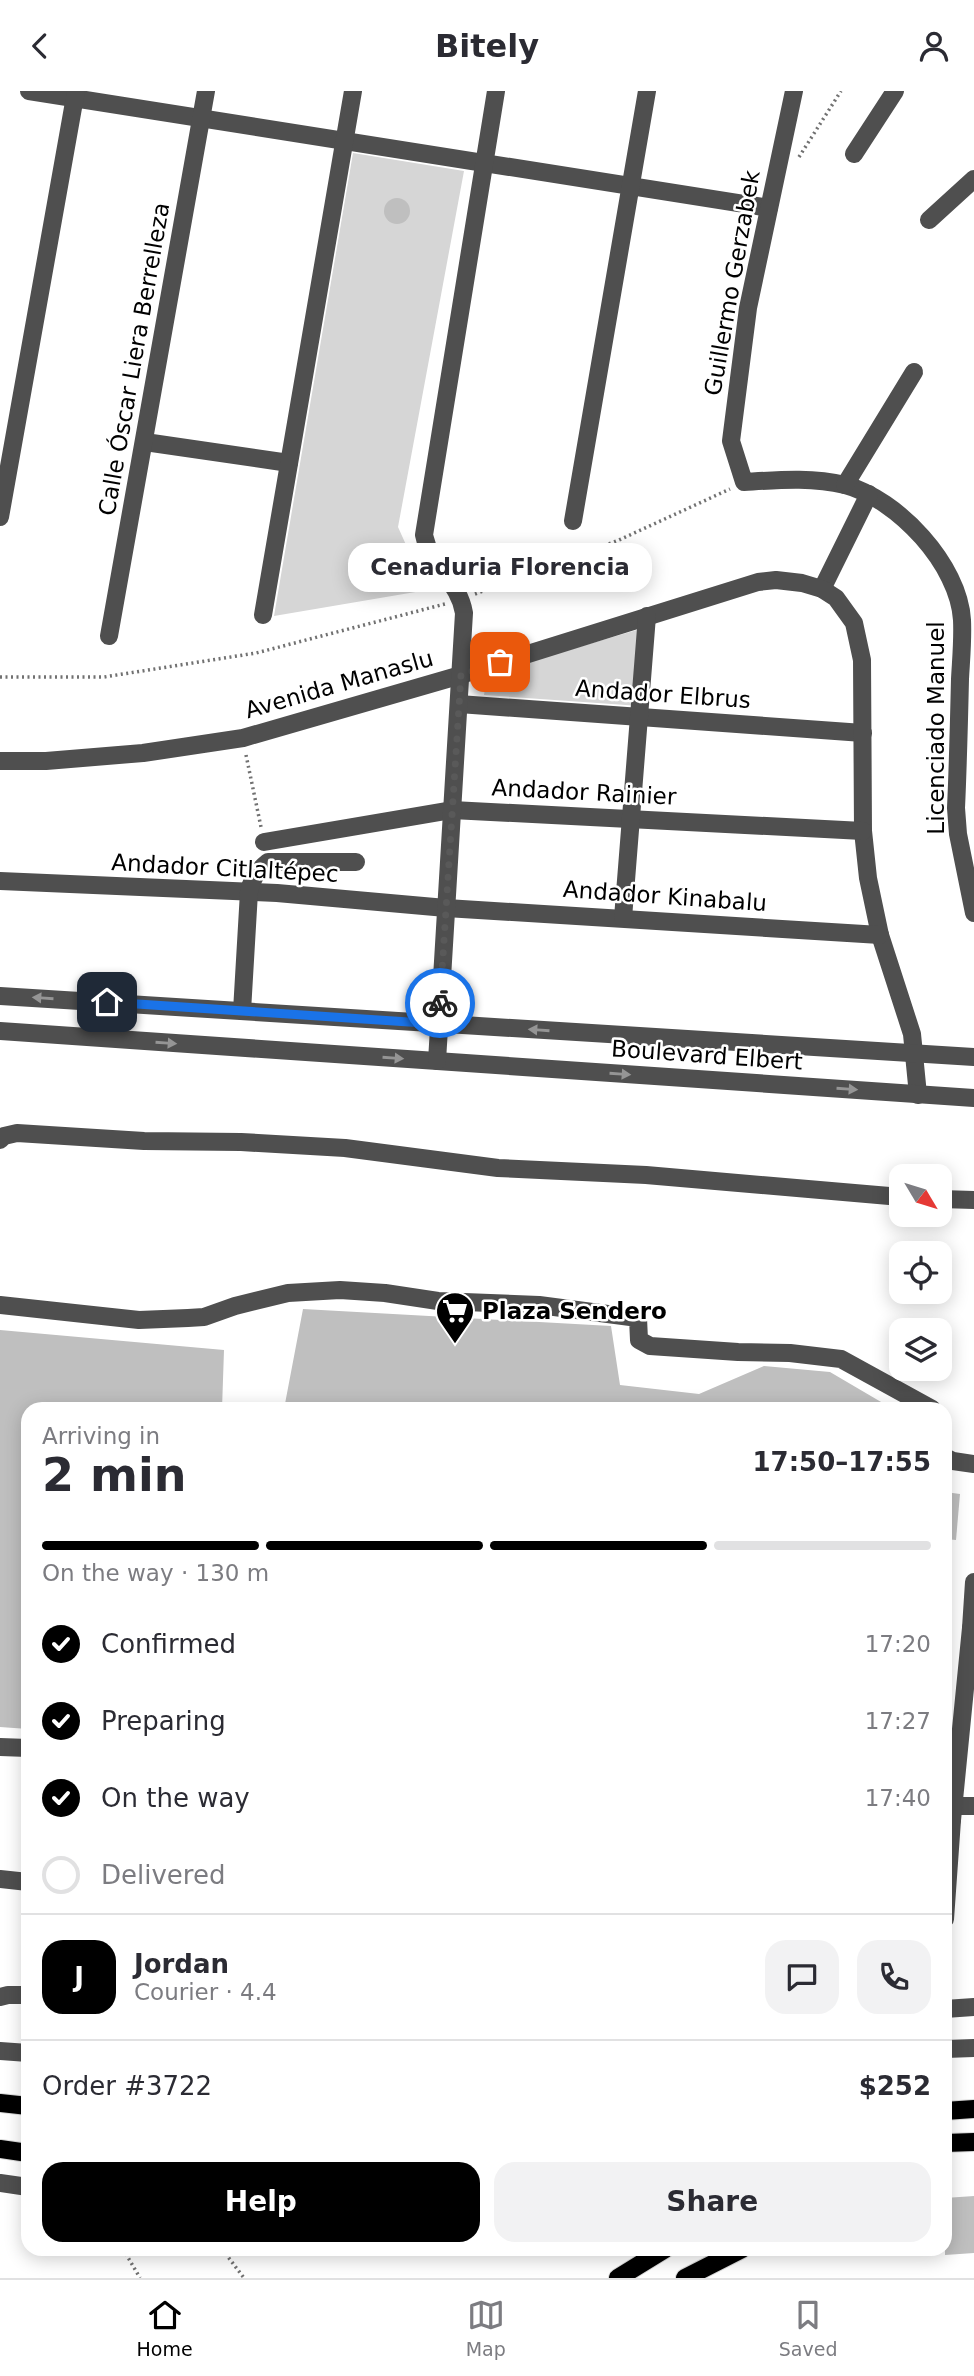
<!DOCTYPE html>
<meta charset="utf-8">
<style>
:root{--surface:#fff;--page:#f2f2f3;--text:#2b2b33;--muted:#7c7c81;--line:#e1e1e2;--accent:#000}
body{margin:0;font-family:"DejaVu Sans",sans-serif;background:var(--page);color:var(--text);height:100vh;display:flex;flex-direction:column;font-size:26px;white-space:nowrap}
*{box-sizing:border-box;margin:0}
p{font-size:23px;color:var(--muted)}
.icon{flex:none;width:38px;height:38px;fill:none;stroke:currentColor;stroke-width:2;stroke-linecap:round;stroke-linejoin:round}
.map{position:relative;flex:1;overflow:hidden}
.panel{position:absolute;left:21px;top:1311px;width:931px;height:854px;display:flex;flex-direction:column;background:var(--surface);border-radius:21px;box-shadow:0 4px 18px #0003}
.panel>*{flex:none}
.needle{width:46px;rotate:128deg}
.buttons{position:absolute;left:889px;top:1073px;display:grid;gap:14px}
.buttons a{display:grid;place-items:center;width:63px;height:63px;border-radius:14px;background:var(--surface);box-shadow:0 4px 18px #0003;font-size:35px}
.pin{position:absolute;display:grid;place-items:center;width:60px;height:60px;color:#fff;margin:-30px;border-radius:14px;box-shadow:0 4px 10px #0006}
.courier{position:absolute;display:grid;place-items:center;width:70px;height:70px;margin:-35px;border:5px solid #1a73e8;border-radius:50%;background:#fff;color:#222;box-shadow:0 2px 9px #0007}
.bubble{position:absolute;height:49px;border-radius:21px;background:var(--surface);box-shadow:0 4px 18px #0003;font-size:23px;font-weight:700;line-height:49px;text-align:center}
.overview em{font-style:normal;font-weight:700}
.overview div{display:flex;flex-direction:column-reverse}
.overview{display:flex;align-items:center;justify-content:space-between;height:119px;padding:0 21px}
h1{font-size:46px;font-weight:700;line-height:52px}
.bar{display:grid;grid-template-columns:repeat(4,1fr);gap:10px 7px;align-content:center;height:84px;padding:0 21px}
.bar i{height:9px;border-radius:5px;background:var(--line)}
.bar .current{background:var(--accent)}
.bar p{grid-column:span 4}
.line{display:flex;align-items:center;gap:18px;padding:0 21px;border-top:2px solid var(--line)}
.line div{flex:1}
.round{display:grid;place-items:center;flex:none;width:74px;height:74px;border-radius:21px;background:var(--page)}
ol{padding:0 21px;list-style:none}
li{display:flex;align-items:center;gap:21px;height:77px}
li p{margin-inline-start:auto}
li .icon{padding:7px;border-radius:50%;background:var(--accent);color:#fff;stroke-width:4}
li:last-child{color:var(--muted)}
li i{width:38px;height:38px;border:4px solid var(--line);border-radius:50%}
.action{display:flex;gap:14px;margin-top:auto;padding:14px 21px}
.action a{flex:1;height:80px;border-radius:21px;background:var(--accent);color:#fff;font-size:28px;font-weight:700;line-height:80px;text-align:center}
.action a+a{background:var(--page);color:var(--text)}
header{display:flex;justify-content:space-between;align-items:center;height:91px;padding:0 21px;background:var(--surface);font-size:32px;font-weight:700}
.menu{display:flex;justify-content:space-around;align-items:center;height:98px;border-top:2px solid var(--line);background:var(--surface);font-size:19px;color:var(--muted)}
.menu a{display:grid;justify-items:center;gap:4px}
.menu .current{color:var(--accent)}
.map>svg:first-child{display:block}
.green{fill:#d6d6d6}
.building{fill:#bfbfbf}
.lines{fill:none;stroke-linecap:round;stroke-linejoin:round}
.major-casing{stroke:#dbdbdb;stroke-width:20}
.path{stroke:#717171;stroke-width:3.5;stroke-dasharray:2 3.5;stroke-linecap:butt}
.minor{stroke:#4f4f4f;stroke-width:18}
.major{stroke:#000;stroke-width:18}
.oneway{fill:#959595}
.done{stroke:#595959;stroke-width:7;stroke-dasharray:0 12.6}
.route{stroke:#1a73e8;stroke-width:9}
.labels{text-anchor:middle;dominant-baseline:central;stroke-width:5;stroke-linejoin:round;paint-order:stroke}
.street-label{font-size:23px;fill:#000;stroke:#fff}
.poi-label{font-size:23px;font-weight:bold;fill:#000;stroke:#fff;text-anchor:start}
</style>
<header><svg class="icon" aria-label="back" viewBox="0 0 24 24"><path d="M15 5l-7 7 7 7"/></svg>Bitely<svg class="icon" aria-label="person" viewBox="0 0 24 24"><circle cx="12" cy="8" r="4"/><path d="M4 21q1-7 8-7t8 7"/></svg></header>
<div class="map">
<svg width="974" height="2187" viewBox="0 0 974 2187">
<rect width="100%" height="100%" fill="#fff"/>
<g class="green">
<polygon points="353,62 464,80 398,436 407,456 439,497 274,525"/>
<polygon points="647,536 640,615 484,604 487,583"/>
</g>
<g class="building">
<circle cx="397" cy="120" r="13"/>
<polygon points="303,1218 611,1235 620,1294 699,1303 764,1275 830,1281 893,1318 284,1318"/>
<polygon points="0,1239 224,1259 222,1318 28,1318 28,1638 0,1636"/>
<polygon points="945,1401 960,1403 956,1449 945,1448"/>
<polygon points="974,2105 974,2162 945,2164 945,2107"/>
</g>
<g class="lines">
<defs>
<g id="major">
<polyline points="0,2012 28,2015"/>
<polyline points="945,2020 974,2018"/>
<polyline points="945,2052 974,2051"/>
<polyline points="0,2058 28,2062"/>
<polyline points="618,2187 665,2158"/>
<polyline points="685,2187 742,2158"/>
</g>
</defs>
<use href="#major" class="major-casing"/>
<g class="path">
<polyline points="799,66 841,0"/>
<polyline points="475,503 619,449 730,398"/>
<polyline points="0,586 104,586 256,562 445,513"/>
<polyline points="246,664 261,736"/>
<polyline points="123,2158 140,2187"/>
<polyline points="222,2158 244,2187"/>
</g>
<g class="minor">
<polyline points="29,0 769,117"/>
<path d="M 794,0 L 748,217 L 731,350 L 744,391 C 778,389 812,386 845,394 C 898,408 959,474 962,529 C 963,549 961,569 960,588 C 959,631 958,674 956,717 L 958,743 L 974,822"/>
<polyline points="854,63 895,0"/>
<polyline points="929,129 974,88"/>
<polyline points="145,351 289,372"/>
<polyline points="845,394 914,281"/>
<polyline points="0,426 76,0"/>
<polyline points="573,430 647,0"/>
<polyline points="822,498 869,403"/>
<polyline points="263,524 353,0"/>
<polyline points="109,545 206,0"/>
<polyline points="459,613 863,642"/>
<polyline points="0,670 46,670 143,662 243,647 461,584 758,491 776,489 802,492 822,498 836,507 854,532 862,569 863,740 868,787 880,844 912,943 918,1004"/>
<polyline points="264,751 452,719 863,740"/>
<polyline points="0,790 277,802 446,817 880,844"/>
<polyline points="623,827 647,525"/>
<polyline points="0,905 974,966"/>
<path d="M 242,920 L 249,801 C 251,788 258,779 268,771 L 356,771"/>
<polyline points="0,940 974,1007"/>
<path d="M 437,970 L 464,522 C 459,490 431,477 424,444 L 496,0"/>
<polyline points="0,1049 4,1045 17,1042 144,1050 241,1051 345,1057 498,1077 646,1084 901,1106"/>
<polyline points="940,1108 974,1109"/>
<polyline points="0,1214 139,1229 188,1227 204,1226 235,1215 288,1202 340,1199 385,1202 438,1210 539,1214 638,1227 639,1249 650,1255 738,1261 790,1262 841,1268 932,1318"/>
<polyline points="945,1366 953,1370 974,1373"/>
<polyline points="971,1537 974,1491"/>
<polyline points="0,1656 28,1657"/>
<polyline points="953,1715 974,1715"/>
<polyline points="945,1729 952,1729 945,1828"/>
<polyline points="952,1729 971,1537 974,1537"/>
<polyline points="0,1788 28,1791"/>
<polyline points="0,1906 8,1904 28,1904"/>
<polyline points="945,1918 974,1916"/>
<polyline points="945,1958 974,1957"/>
<polyline points="0,1960 28,1962"/>
<polyline points="0,2092 28,2096"/>
</g>
<use href="#major" class="major"/>
</g>
<defs><path id="oneway-solid" d="M-6-.8H1V-3.2L6.5 0L1 3.2V.8H-6Z" transform="scale(1.75)"/></defs>
<g class="oneway">
<use href="#oneway-solid" transform="translate(43 907) rotate(-176)"/>
<use href="#oneway-solid" transform="translate(539 939) rotate(-176)"/>
<use href="#oneway-solid" transform="translate(166 952) rotate(4)"/>
<use href="#oneway-solid" transform="translate(393 967) rotate(4)"/>
<use href="#oneway-solid" transform="translate(620 983) rotate(4)"/>
<use href="#oneway-solid" transform="translate(847 998) rotate(4)"/>
</g>
<g class="lines">
<polyline class="done" points="440,912 461,584 500,571"/>
<polyline class="route" points="107,911 439,933 440,912"/>
</g>
<defs>
<symbol id="supermarket-pin" viewBox="-11 -11 22 30"><path d="M0 17L-7.5 6A9.5 9.5 0 1 1 7.5 6Z" fill="#000" stroke="#fff"/><path d="M-6-5.5h2.5l.6 2H6L4.5 2H-2.5L-4.4-4H-6ZM-1.5 3.2a1.3 1.3 0 1 0 .1 0ZM3 3.2a1.3 1.3 0 1 0 .1 0Z" fill="#fff"/></symbol>
</defs>
<g fill-rule="evenodd">
<use href="#supermarket-pin" x="433" y="1198" width="44" height="60"/>
</g>
<g class="labels">
<g class="street-label">
<text transform="translate(732 192) rotate(-80)">Guillermo Gerzabek</text>
<text transform="translate(134 268) rotate(-80)">Calle Óscar Liera Berrelleza</text>
<text transform="translate(339 593) rotate(-16)">Avenida Manaslu</text>
<text transform="translate(663 603) rotate(4)">Andador Elbrus</text>
<text transform="translate(936 637) rotate(-90)">Licenciado Manuel</text>
<text transform="translate(584 701) rotate(3)">Andador Rainier</text>
<text transform="translate(225 777) rotate(3)">Andador Citlaltépec</text>
<text transform="translate(665 805) rotate(4)">Andador Kinabalu</text>
<text transform="translate(707 964) rotate(4)">Boulevard Elbert</text>
</g>
<g class="poi-label">
<text x="482" y="1220">Plaza Sendero</text>
</g>
</g>
</svg>
<div class="buttons">
<a><svg class="needle" viewBox="-14 -14 28 28"><path d="M0-13l5 13h-10z" fill="#e53935"/><path d="M0 13l5-13h-10z" fill="#7c7c81"/></svg></a>
<a><svg class="icon" aria-label="locate" viewBox="0 0 24 24"><circle cx="12" cy="12" r="6"/><path d="M12 2v4M12 18v4M2 12h4M18 12h4"/></svg></a>
<a><svg class="icon" aria-label="layers" viewBox="0 0 24 24"><path d="M12 4l9 5-9 5-9-5zM3 14l9 5 9-5"/></svg></a>
</div>
<div class="pin" style="left:500px;top:571px;background:#ea580c"><svg class="icon" aria-label="bag" viewBox="0 0 24 24"><path d="M5 8h14l-1 12H6zM9 8a3 3 0 0 1 6 0"/></svg></div>
<div class="pin" style="left:107px;top:911px;background:#1f2937"><svg class="icon" aria-label="home" viewBox="0 0 24 24"><path d="M3 11l9-7 9 7M6 9v11h12V9"/></svg></div>
<div class="courier" style="left:440px;top:912px"><svg class="icon" aria-label="bike" viewBox="0 0 24 24"><circle cx="6" cy="16" r="4"/><circle cx="18" cy="16" r="4"/><path d="M6 16l4-8h5l3 8M10 8l3 8H6M13 5h3"/></svg></div>
<div class="bubble" style="left:348px;top:452px;width:304px">Cenaduria Florencia</div>
<section class="panel">
<div class="overview"><div><h1>2 min</h1><p>Arriving in</p></div><em>17:50–17:55</em></div>
<div class="bar"><i class="current"></i><i class="current"></i><i class="current"></i><i></i><p>On the way · 130 m</p></div>
<ol>
<li><svg class="icon" aria-label="check" viewBox="0 0 24 24"><path d="M5 12l5 5 9-10"/></svg>Confirmed<p>17:20</p></li>
<li><svg class="icon" aria-label="check" viewBox="0 0 24 24"><path d="M5 12l5 5 9-10"/></svg>Preparing<p>17:27</p></li>
<li><svg class="icon" aria-label="check" viewBox="0 0 24 24"><path d="M5 12l5 5 9-10"/></svg>On the way<p>17:40</p></li>
<li><i></i>Delivered</li>
</ol>
<div class="line" style="height:126px"><b class="round" style="background:var(--accent);color:#fff">J</b><div><b>Jordan</b><p>Courier · 4.4</p></div><a class="round"><svg class="icon" aria-label="chat" viewBox="0 0 24 24"><path d="M4 5h16v11H9l-5 4z"/></svg></a><a class="round"><svg class="icon" aria-label="phone" viewBox="0 0 24 24"><path d="M5 4h4l2 5-3 2q2 4 5 5l2-3 5 2v4C11 20 4 13 5 4z"/></svg></a></div>
<div class="line" style="height:91px"><div>Order #3722</div><b>$252</b></div>
<div class="action"><a>Help</a><a>Share</a></div>
</section>
</div>
<nav class="menu">
<a class="current"><svg class="icon" aria-label="home" viewBox="0 0 24 24"><path d="M3 11l9-7 9 7M6 9v11h12V9"/></svg>Home</a>
<a><svg class="icon" aria-label="map" viewBox="0 0 24 24"><path d="M3 6l6-2 6 2 6-2v14l-6 2-6-2-6 2zM9 4v14M15 6v14"/></svg>Map</a>
<a><svg class="icon" aria-label="saved" viewBox="0 0 24 24"><path d="M7 4h10v16l-5-4-5 4z"/></svg>Saved</a>
</nav>
